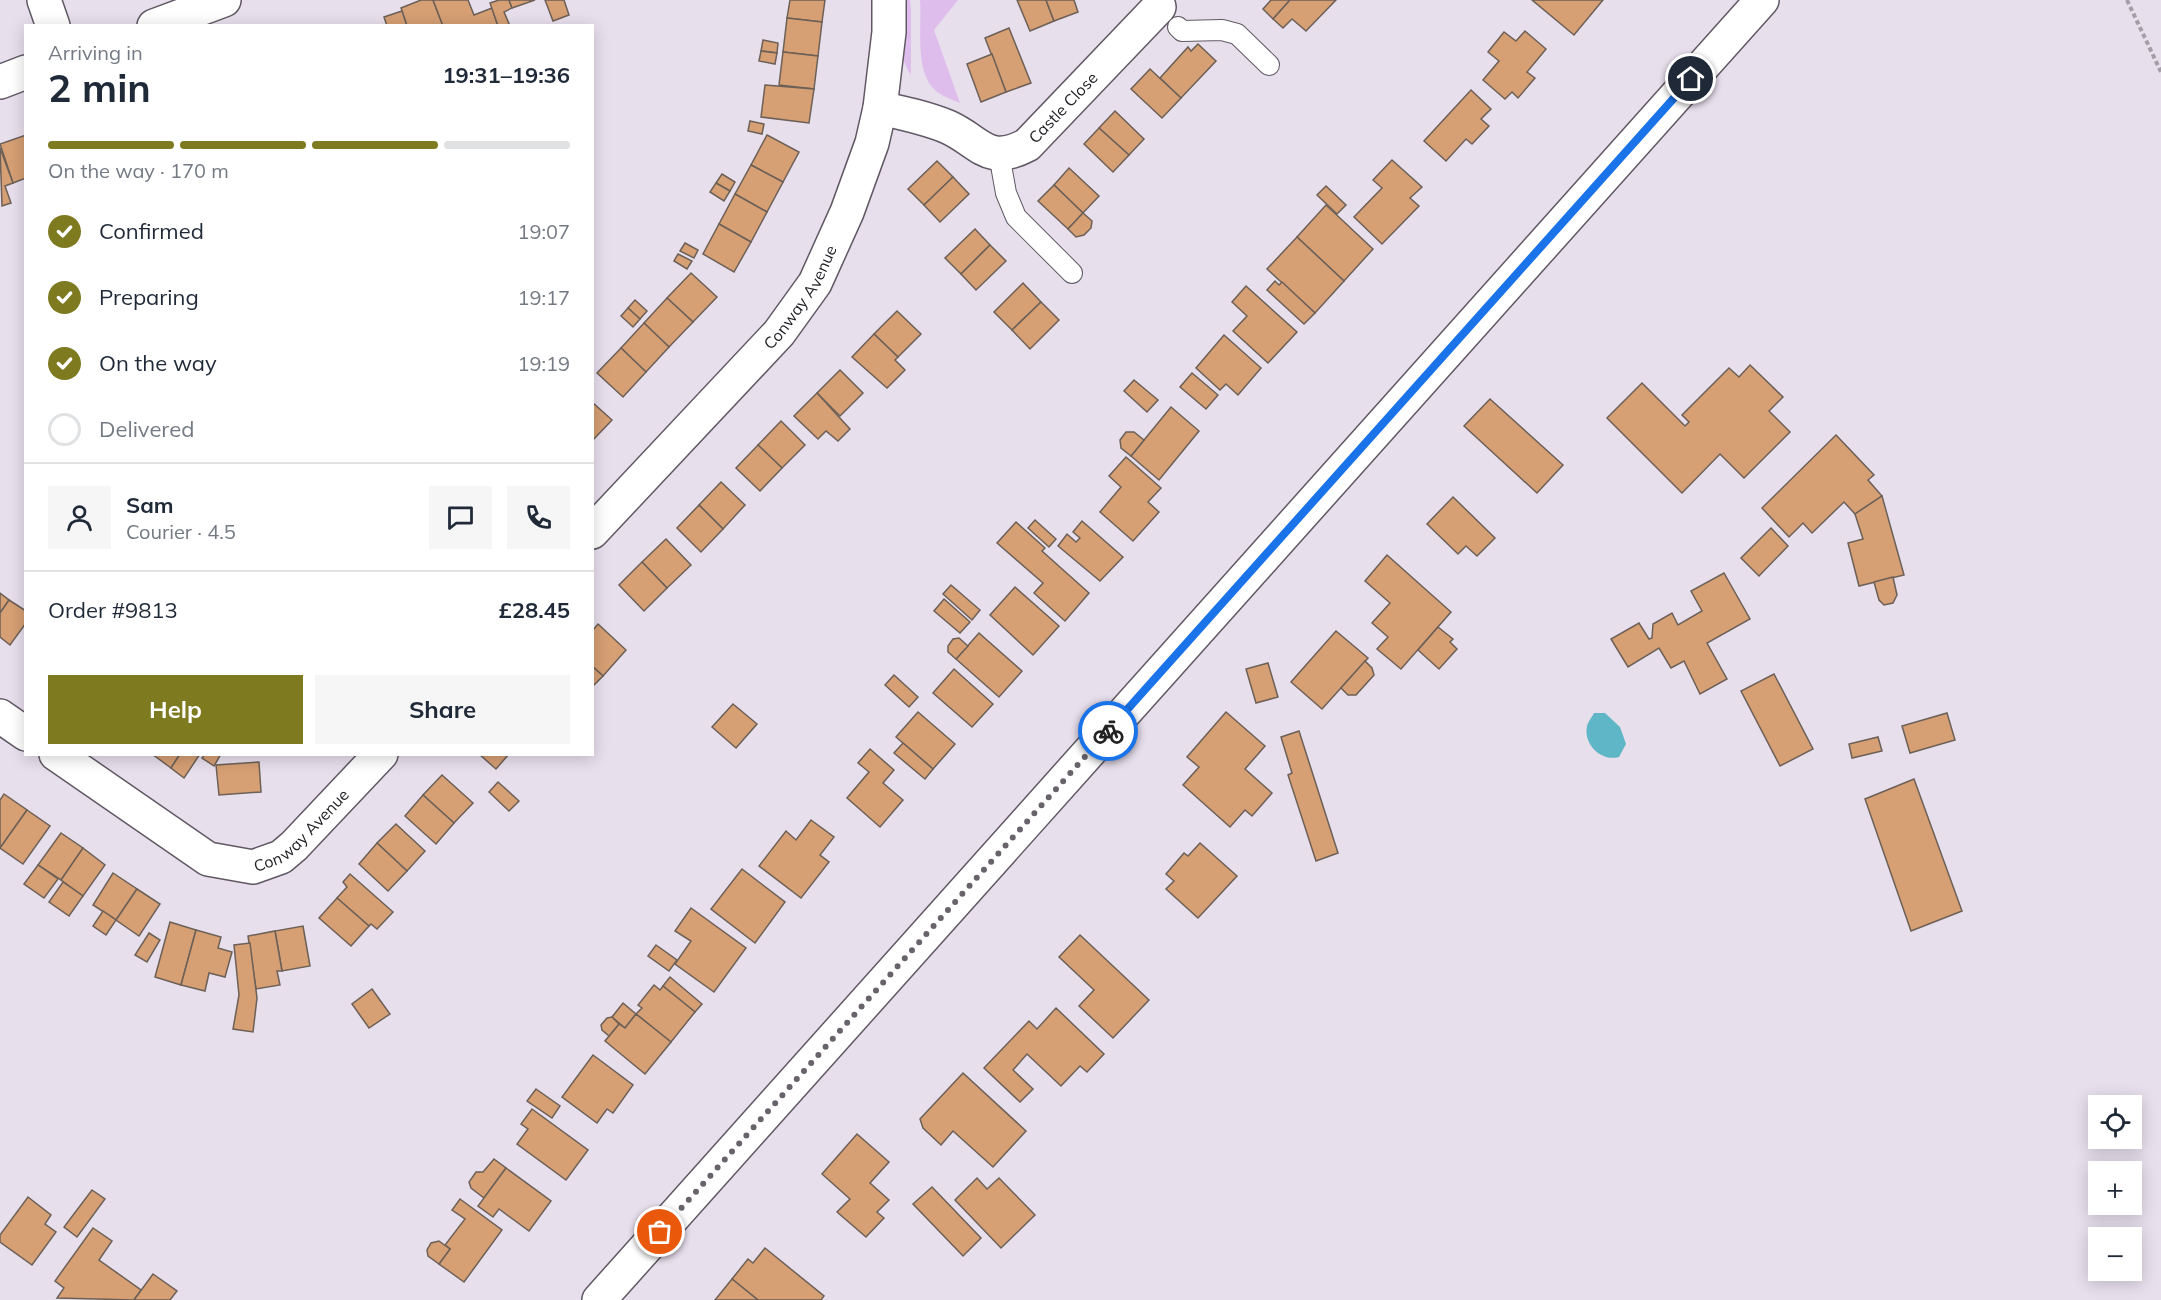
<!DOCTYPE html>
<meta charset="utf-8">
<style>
:root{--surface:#fff;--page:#f6f6f7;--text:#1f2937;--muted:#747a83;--line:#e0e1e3;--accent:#7d7a20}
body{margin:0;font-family:Mulish,sans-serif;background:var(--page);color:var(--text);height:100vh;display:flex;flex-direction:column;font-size:22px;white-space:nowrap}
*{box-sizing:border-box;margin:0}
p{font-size:20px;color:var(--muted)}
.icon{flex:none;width:33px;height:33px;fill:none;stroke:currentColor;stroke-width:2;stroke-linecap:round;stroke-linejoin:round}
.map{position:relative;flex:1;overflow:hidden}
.panel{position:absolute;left:24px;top:24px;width:570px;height:732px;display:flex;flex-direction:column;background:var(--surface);border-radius:0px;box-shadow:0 3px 15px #0003}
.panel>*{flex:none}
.controls{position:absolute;left:2088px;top:1095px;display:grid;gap:12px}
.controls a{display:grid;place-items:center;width:54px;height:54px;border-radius:0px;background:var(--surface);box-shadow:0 3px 15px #0003;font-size:30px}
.pin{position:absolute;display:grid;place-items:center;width:51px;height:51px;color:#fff;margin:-26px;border:3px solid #fff;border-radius:50%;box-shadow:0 2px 6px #0007}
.courier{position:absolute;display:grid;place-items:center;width:60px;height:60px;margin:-30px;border:4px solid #1a73e8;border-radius:50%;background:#fff;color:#222;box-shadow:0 2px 8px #0007}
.headline em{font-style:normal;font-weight:700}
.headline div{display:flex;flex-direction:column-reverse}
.headline{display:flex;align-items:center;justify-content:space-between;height:102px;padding:0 24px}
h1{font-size:39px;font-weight:700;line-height:45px}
.bar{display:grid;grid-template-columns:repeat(4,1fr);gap:9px 6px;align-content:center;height:72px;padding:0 24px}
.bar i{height:8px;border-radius:4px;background:var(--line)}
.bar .selected{background:var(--accent)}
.bar p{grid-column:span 4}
.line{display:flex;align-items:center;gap:15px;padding:0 24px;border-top:2px solid var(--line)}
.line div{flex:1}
.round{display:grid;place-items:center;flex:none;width:63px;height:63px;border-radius:0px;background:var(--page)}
ol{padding:0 24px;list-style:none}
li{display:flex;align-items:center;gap:18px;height:66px}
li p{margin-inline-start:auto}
li .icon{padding:6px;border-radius:50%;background:var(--accent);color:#fff;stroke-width:4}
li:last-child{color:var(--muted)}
li i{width:33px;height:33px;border:3px solid var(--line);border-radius:50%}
.button{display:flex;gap:12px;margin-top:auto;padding:12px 24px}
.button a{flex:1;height:69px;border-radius:0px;background:var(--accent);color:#fff;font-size:24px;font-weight:700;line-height:69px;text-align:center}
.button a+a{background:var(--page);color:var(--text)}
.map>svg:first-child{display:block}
.green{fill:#debded}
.water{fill:#5fb6c6}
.building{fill:#d69f74;stroke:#6c6057;stroke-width:1.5}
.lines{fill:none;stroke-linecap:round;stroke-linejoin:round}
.service-casing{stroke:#615864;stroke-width:22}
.minor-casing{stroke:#615864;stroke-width:36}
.path{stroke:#a59ea8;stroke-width:4;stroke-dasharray:4.5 3;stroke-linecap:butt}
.service{stroke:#fff;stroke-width:20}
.minor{stroke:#fff;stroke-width:33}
.done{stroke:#68636b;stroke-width:6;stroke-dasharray:0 10.8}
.route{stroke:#1a73e8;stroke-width:8}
.labels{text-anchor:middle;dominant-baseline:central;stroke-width:4.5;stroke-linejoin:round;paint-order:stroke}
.street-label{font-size:16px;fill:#232025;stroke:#e8dfed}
</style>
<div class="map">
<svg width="2161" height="1300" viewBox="0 0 2161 1300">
<rect width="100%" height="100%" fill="#e8dfed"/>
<g class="green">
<path d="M 903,0 L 910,0 L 911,9 L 911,75 C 896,54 902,25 903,0 Z"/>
<path d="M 920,0 L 958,0 L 934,30 L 960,103 C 951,99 938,95 932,87 C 915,66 922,26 920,0 Z"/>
</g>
<path class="water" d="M 1594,713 L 1605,713 L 1620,727 L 1626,744 L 1619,757 C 1601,762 1583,744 1587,726 C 1588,722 1592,717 1594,713 Z"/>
<g class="building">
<polygon points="421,0 433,0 443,26 407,26 401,8"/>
<polygon points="433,0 468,0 474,15 492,8 498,26 443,26"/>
<polygon points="499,0 509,0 512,8 504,12 510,26 498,26 490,3"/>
<polygon points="509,0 535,0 512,8"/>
<polygon points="545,0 564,0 569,15 553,21"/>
<polygon points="790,0 825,0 822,22 787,18"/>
<polygon points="1017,0 1046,0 1054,21 1030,31"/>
<polygon points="1046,0 1074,0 1078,12 1054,21"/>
<polygon points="1271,0 1290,0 1273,19 1263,9"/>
<polygon points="1290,0 1336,0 1306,31 1292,19 1283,28 1273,19"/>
<polygon points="1532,0 1603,0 1574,35"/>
<polygon points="402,11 407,26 387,26 384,17"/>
<polygon points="787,18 822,22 818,56 783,52"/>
<polygon points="1009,28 1031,83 1006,92 985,38"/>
<polygon points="1525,31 1546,49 1527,72 1535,78 1518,98 1512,92 1505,99 1483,80 1499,61 1488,52 1504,32 1516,41"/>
<polygon points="763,40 778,43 777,53 761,51"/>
<polygon points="1198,44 1216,61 1181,98 1160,78 1188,47 1191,51"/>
<polygon points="761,51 777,53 775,64 759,61"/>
<polygon points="783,52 818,56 814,89 779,85"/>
<polygon points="992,54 1006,92 981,102 967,64"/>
<polygon points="1150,69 1181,98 1162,118 1131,89"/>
<polygon points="765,85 814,89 809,123 761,117"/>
<polygon points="1471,90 1491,109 1481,119 1489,126 1472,144 1466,139 1446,161 1424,141"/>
<polygon points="1115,111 1144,139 1129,155 1099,128"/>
<polygon points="750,121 764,124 762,134 748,131"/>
<polygon points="1099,128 1129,155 1113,172 1084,144"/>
<polygon points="26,135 26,178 13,183 0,144"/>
<polygon points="767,135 799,152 783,182 751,165"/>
<polygon points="0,148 13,183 5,186 11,203 2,206"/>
<polygon points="1392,160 1422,187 1410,198 1419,206 1382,244 1354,217 1382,188 1373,180"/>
<polygon points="937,161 953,177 924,205 908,189"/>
<polygon points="751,165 783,182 767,212 735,194"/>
<polygon points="1069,168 1099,196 1083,213 1054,185"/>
<polygon points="722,174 735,182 730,191 716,183"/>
<polygon points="953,177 969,194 940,222 924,205"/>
<polygon points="716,183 730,191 724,201 710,192"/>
<polygon points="1054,185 1083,213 1068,229 1038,201"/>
<polygon points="1326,186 1346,205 1337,214 1317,195"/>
<polygon points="735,194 767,212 751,242 719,224"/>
<polygon points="1326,205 1373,249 1344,281 1297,237"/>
<polygon points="1083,213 1092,221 1091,228 1084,235 1076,237 1068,229"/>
<polygon points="719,224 751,242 734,272 703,254"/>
<polygon points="975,229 990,245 961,274 945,258"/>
<polygon points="1297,237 1344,281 1315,313 1267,269"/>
<polygon points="685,243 698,250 694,258 680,251"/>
<polygon points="990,245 1006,261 976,290 961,274"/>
<polygon points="678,254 692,261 687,269 674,261"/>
<polygon points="691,273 717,297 693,322 667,298"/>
<polygon points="1275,281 1279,285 1282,282 1315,313 1304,324 1267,290"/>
<polygon points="1023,283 1041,302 1012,330 994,312"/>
<polygon points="1246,286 1297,332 1268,363 1233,331 1247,316 1232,302"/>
<polygon points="667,298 693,322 669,347 644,323"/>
<polygon points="635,300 647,311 640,319 628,308"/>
<polygon points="1041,302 1059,320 1030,349 1012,330"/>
<polygon points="628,308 640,319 633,327 621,316"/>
<polygon points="897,311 921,334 898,357 874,334"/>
<polygon points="644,323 669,347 646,372 621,348"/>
<polygon points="874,334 898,357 895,360 905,370 887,388 852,357"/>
<polygon points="1224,335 1261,368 1238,395 1226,384 1220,390 1196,368"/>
<polygon points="621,348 646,372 623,397 597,373"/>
<polygon points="1750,365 1783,397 1769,411 1790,432 1744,478 1720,454 1682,493 1607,418 1642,383 1685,426 1689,422 1682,415 1729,368 1739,377"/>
<polygon points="840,370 863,393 840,416 817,393"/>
<polygon points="1192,373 1218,395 1206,409 1180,387"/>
<polygon points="1134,380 1158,400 1147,412 1124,391"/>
<polygon points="817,393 850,429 838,441 826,431 818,439 794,416"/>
<polygon points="1490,399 1563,465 1537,493 1464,426"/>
<polygon points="592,402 612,420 593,440 592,439"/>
<polygon points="1171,407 1199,431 1159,480 1131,456"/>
<polygon points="781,421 805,445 782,468 758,445"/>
<polygon points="1126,432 1134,432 1144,440 1131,456 1121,448 1120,440"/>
<polygon points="1836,435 1874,475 1868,480 1882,496 1855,514 1844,502 1812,533 1803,523 1789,537 1762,508"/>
<polygon points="758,445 782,468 760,491 736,468"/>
<polygon points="1126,457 1161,488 1148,502 1159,512 1133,541 1100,512 1121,487 1109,476"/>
<polygon points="721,482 745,505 723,529 699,505"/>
<polygon points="1882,496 1904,575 1859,586 1848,543 1863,539 1855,514"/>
<polygon points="1453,497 1495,538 1477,556 1466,546 1458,554 1427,524"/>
<polygon points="699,505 723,529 701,552 677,528"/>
<polygon points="1035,520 1056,539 1049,547 1028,528"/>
<polygon points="1082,521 1123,557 1100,581 1058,546 1067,534 1076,542 1080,538 1073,532"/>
<polygon points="1016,522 1045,548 1042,551 1089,593 1065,621 1034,593 1043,583 997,543"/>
<polygon points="1771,528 1788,546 1759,576 1741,558"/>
<polygon points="666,539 691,565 667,588 642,562"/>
<polygon points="1387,555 1451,612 1401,669 1377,649 1388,637 1372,623 1390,603 1365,581"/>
<polygon points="642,562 667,588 644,611 619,585"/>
<polygon points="1724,573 1750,619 1707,643 1727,679 1700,694 1684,661 1671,668 1659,648 1628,667 1611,639 1639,623 1649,639 1652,638 1653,624 1672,613 1678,625 1702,611 1691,591"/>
<polygon points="1893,577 1897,595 1893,603 1884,605 1879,600 1874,582"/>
<polygon points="951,585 980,610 972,620 943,594"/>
<polygon points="1015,587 1059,626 1033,655 990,615"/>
<polygon points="0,593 9,600 0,613"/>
<polygon points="944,599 970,622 960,633 934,611"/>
<polygon points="9,600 26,611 26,623 10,645 0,637 0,613"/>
<polygon points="598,624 626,650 603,676 592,666 592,631"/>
<polygon points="1438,627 1453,639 1450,642 1457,649 1439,669 1418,650"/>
<polygon points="1336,631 1368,658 1322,709 1291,682"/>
<polygon points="979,633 1022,671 999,697 956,659"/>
<polygon points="959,638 968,646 956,659 948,652 948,646 953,639"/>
<polygon points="1365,661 1372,668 1374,675 1356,695 1348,695 1341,688"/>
<polygon points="1268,663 1278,697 1256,703 1246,669"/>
<polygon points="592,666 603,676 592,687"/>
<polygon points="954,669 993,704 972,727 933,693"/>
<polygon points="1774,674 1813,749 1780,766 1741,691"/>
<polygon points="894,675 918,697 909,707 885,685"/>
<polygon points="733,704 757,724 736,748 712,727"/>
<polygon points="918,712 955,744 933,769 896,737"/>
<polygon points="1226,712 1265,746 1245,769 1272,793 1252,816 1245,810 1230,827 1183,785 1199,767 1187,757"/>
<polygon points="1947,713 1955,740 1910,753 1902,726"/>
<polygon points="1299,731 1338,853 1316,861 1288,775 1292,773 1281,737"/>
<polygon points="1878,737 1882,751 1852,758 1849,744"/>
<polygon points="903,743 933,769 925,779 894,753"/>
<polygon points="870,749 894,770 883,783 903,800 880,827 847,798 869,772 858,763"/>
<polygon points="152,754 180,754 171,768"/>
<polygon points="180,754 200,754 184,778 171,768"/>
<polygon points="205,754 221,754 214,766 202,758"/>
<polygon points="479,754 509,754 496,769"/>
<polygon points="259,762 261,792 219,795 216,765"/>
<polygon points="442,775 473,803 454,823 423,795"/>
<polygon points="1914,779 1962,911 1911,931 1865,799"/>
<polygon points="498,782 519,801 509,811 489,792"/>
<polygon points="4,794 27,810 0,848 0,800"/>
<polygon points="423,795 454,823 436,844 405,816"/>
<polygon points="27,810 50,826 23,864 0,848"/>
<polygon points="811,820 834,837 820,855 829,862 801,898 759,866 786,831 796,840"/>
<polygon points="396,824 425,851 407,871 377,843"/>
<polygon points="61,833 83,848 61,880 38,865"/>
<polygon points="377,843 407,871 388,891 359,864"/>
<polygon points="1200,843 1237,876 1198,918 1166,889 1174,881 1166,874 1184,853 1188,856"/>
<polygon points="83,848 105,865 83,896 61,880"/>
<polygon points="38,865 58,879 44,898 24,884"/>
<polygon points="742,869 785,902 755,943 711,909"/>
<polygon points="113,873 137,889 116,920 93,905"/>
<polygon points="350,874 393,912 377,929 371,924 369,926 337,898 347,887 343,882"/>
<polygon points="63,882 83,896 69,916 49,902"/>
<polygon points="137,889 160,904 139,936 116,920"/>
<polygon points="337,898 369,926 351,946 319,918"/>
<polygon points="691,908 746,948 714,992 675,964 691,941 675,931"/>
<polygon points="103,911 116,920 106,935 93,926"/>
<polygon points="170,922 196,930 181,985 155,977"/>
<polygon points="303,926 310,966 282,971 275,931"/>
<polygon points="196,930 221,937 218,948 232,952 225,977 209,973 205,991 181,985"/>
<polygon points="275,931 282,971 277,971 280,985 256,989 248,936"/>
<polygon points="149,933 160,940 147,962 135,955"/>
<polygon points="1080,935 1149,1000 1113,1038 1079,1006 1094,990 1059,957"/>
<polygon points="250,943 257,998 253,1032 233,1029 239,995 234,945"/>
<polygon points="656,945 677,960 669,971 648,956"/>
<polygon points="670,977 702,1004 695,1012 663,986"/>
<polygon points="654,985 660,990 663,986 695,1012 671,1042 636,1014 642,1008 638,1005"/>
<polygon points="372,989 390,1014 369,1028 352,1004"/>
<polygon points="623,1003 636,1014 625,1028 612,1017"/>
<polygon points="1056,1008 1104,1054 1087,1072 1080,1066 1061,1086 1027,1054 1013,1070 1033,1089 1020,1102 984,1068 1029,1021 1037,1029"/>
<polygon points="636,1014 671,1042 645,1074 605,1041 619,1024 625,1028"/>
<polygon points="612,1017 619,1024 609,1036 602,1030 601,1025 607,1018"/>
<polygon points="593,1055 633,1085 613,1113 607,1109 597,1123 562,1097"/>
<polygon points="963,1073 1026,1131 993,1167 953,1131 941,1145 923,1128 920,1119"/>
<polygon points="536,1089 560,1106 552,1118 527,1101"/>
<polygon points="532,1109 588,1150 566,1180 517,1144 528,1129 521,1124"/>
<polygon points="857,1134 889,1162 870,1183 889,1200 877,1212 884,1218 866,1237 837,1212 850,1199 822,1174"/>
<polygon points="494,1159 506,1168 484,1198 471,1188 469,1182 476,1172 483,1172"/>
<polygon points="506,1168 551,1201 529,1231 499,1209 493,1217 478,1206"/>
<polygon points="977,1178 987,1189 999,1178 1035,1215 1001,1248 955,1200"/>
<polygon points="932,1187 981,1238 963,1256 913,1204"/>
<polygon points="92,1190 105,1199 77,1237 64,1227"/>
<polygon points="28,1197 51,1215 45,1224 56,1232 32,1265 0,1242 0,1235"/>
<polygon points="460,1199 502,1230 464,1282 439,1264 450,1249 445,1245 465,1219 452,1210"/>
<polygon points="93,1228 112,1241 99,1260 141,1290 134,1300 57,1298 64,1288 55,1281"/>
<polygon points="439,1241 450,1249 439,1264 428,1256 427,1250 431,1243"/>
<polygon points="765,1248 824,1296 821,1300 758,1300 732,1279 748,1259 753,1263"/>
<polygon points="153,1274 177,1291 170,1300 134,1300"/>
<polygon points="732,1279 758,1300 715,1300"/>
</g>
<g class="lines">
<defs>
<g id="service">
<polyline points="1178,27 1182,31 1222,30 1237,34 1269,65"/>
<polyline points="999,154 1006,193 1016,217 1072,273"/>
</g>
<g id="minor">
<polyline points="44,0 53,26"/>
<polyline points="154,26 224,0"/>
<polyline points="0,82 26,72"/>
<path id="s1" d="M 880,108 C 903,113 926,118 948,127 C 981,142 987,166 1027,145 L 1159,7"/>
<path id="s2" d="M 592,532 L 779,333 L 815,283 L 847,212 L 872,143 L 880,108 L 889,32 L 889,0"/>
<polyline points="0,716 26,734"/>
<path id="s3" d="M 56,754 L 208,859 L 253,867 L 281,857 L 294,846 L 381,754"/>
<polyline points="599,1300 1762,0"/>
</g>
</defs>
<use href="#service" class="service-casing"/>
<use href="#minor" class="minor-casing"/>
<polyline class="path" points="2127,0 2161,72"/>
<use href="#service" class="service"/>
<use href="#minor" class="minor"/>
</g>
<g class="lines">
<polyline class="done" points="660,1232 1108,731"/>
<polyline class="route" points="1108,731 1691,79"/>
</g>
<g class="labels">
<g class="street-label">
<text stroke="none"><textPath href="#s1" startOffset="210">Castle Close</textPath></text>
<text stroke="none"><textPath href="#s2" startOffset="315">Conway Avenue</textPath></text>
<text stroke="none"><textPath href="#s3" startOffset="292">Conway Avenue</textPath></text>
</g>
</g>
</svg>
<div class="controls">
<a><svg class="icon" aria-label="locate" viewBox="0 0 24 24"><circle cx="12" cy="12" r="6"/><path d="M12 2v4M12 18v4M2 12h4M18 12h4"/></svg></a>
<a>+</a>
<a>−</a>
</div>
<div class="pin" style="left:660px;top:1232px;background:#ea580c"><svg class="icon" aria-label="bag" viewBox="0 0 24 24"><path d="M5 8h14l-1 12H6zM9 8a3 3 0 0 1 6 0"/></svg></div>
<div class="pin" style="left:1691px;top:79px;background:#1f2937"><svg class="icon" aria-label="home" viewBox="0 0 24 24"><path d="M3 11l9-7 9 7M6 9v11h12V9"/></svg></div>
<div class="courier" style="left:1108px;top:731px"><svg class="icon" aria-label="bike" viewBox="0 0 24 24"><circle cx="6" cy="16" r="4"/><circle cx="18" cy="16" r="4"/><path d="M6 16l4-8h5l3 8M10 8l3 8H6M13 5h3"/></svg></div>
<section class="panel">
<div class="headline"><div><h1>2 min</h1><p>Arriving in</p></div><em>19:31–19:36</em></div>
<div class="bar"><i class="selected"></i><i class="selected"></i><i class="selected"></i><i></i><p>On the way · 170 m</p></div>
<ol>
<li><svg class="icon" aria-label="check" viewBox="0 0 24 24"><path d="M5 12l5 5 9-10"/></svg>Confirmed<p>19:07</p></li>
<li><svg class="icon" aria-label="check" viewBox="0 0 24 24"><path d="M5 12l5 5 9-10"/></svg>Preparing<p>19:17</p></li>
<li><svg class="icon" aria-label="check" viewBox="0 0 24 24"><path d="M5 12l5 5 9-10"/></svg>On the way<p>19:19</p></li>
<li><i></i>Delivered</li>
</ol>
<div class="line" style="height:108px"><a class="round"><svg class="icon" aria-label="person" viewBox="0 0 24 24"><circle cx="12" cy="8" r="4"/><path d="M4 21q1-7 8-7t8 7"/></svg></a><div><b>Sam</b><p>Courier · 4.5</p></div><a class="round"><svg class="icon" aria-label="chat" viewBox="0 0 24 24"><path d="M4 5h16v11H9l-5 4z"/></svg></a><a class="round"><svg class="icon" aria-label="phone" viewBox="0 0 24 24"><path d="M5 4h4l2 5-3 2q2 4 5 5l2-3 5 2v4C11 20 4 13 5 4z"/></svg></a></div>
<div class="line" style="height:78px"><div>Order #9813</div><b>£28.45</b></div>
<div class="button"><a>Help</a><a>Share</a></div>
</section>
</div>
